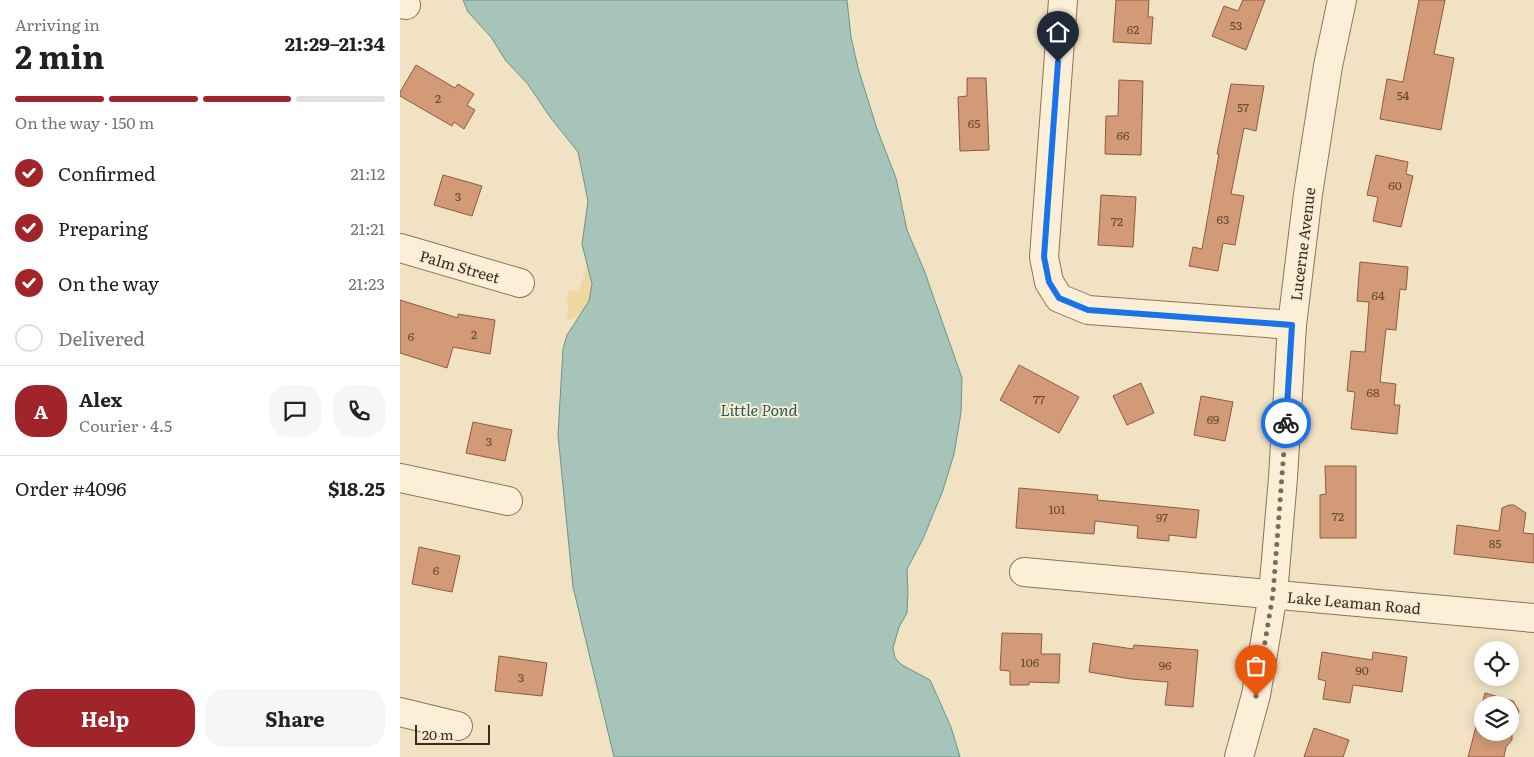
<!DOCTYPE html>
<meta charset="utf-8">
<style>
:root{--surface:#fff;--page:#f6f6f6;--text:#222;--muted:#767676;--line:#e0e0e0;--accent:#a12429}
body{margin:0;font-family:Literata,serif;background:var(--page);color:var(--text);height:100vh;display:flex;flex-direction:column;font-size:19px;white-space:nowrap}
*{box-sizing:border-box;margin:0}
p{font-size:16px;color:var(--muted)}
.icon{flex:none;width:28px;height:28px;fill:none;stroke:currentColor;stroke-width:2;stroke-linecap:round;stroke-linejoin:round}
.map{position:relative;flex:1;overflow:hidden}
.panel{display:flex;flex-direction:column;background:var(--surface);width:400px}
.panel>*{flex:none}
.fabs{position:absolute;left:1074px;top:641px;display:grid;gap:10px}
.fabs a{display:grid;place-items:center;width:45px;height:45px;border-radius:50%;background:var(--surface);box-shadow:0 2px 12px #0003;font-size:25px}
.scale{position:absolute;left:15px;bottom:12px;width:75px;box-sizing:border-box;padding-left:5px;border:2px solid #3c2c1e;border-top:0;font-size:14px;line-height:18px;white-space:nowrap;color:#3c2c1e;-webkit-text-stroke:4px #f8ecd4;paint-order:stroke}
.pin{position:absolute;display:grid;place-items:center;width:42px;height:42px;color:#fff;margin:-51px -21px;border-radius:50% 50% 50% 0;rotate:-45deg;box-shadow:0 0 5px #0007}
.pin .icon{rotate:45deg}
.courier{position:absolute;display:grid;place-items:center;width:50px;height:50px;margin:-25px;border:4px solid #1a73e8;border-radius:50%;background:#fff;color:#222;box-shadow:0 1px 6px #0007}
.head em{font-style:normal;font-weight:700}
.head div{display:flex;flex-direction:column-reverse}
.head{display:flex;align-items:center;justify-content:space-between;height:85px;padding:0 15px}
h1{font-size:32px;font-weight:700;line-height:38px}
.bar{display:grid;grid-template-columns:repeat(4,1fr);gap:8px 5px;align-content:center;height:60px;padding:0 15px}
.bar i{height:6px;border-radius:4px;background:var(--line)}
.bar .active{background:var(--accent)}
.bar p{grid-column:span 4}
.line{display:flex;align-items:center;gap:12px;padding:0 15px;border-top:1px solid var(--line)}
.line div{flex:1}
.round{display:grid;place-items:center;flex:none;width:52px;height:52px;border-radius:20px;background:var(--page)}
ol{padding:0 15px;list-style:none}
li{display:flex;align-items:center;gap:15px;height:55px}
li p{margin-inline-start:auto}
li .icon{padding:5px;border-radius:50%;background:var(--accent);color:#fff;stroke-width:4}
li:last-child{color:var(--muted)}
li i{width:28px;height:28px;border:2px solid var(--line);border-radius:50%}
.cta{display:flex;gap:10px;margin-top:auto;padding:10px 15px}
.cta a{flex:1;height:58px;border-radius:20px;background:var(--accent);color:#fff;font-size:20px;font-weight:700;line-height:58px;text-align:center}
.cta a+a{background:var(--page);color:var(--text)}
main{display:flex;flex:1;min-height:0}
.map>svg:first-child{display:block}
.sand{fill:#efd7a0}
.water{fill:#a6c4ba;stroke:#6c9388}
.building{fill:#d29a77;stroke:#8f5a3d;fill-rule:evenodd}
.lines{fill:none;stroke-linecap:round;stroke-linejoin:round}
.minor-casing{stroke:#8e7359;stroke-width:30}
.minor{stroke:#fbefd8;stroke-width:28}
.done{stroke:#7b6c58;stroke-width:5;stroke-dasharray:0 9}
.route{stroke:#1a73e8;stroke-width:6}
.labels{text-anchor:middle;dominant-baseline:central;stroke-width:4;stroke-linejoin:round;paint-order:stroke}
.number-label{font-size:12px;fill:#624834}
.street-label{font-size:15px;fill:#3c2c1e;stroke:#f8ecd4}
.water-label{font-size:16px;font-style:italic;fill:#2c5d58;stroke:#f8ecd4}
</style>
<main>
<section class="panel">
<div class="head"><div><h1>2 min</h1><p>Arriving in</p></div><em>21:29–21:34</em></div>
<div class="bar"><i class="active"></i><i class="active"></i><i class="active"></i><i></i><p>On the way · 150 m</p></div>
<ol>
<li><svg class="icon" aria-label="check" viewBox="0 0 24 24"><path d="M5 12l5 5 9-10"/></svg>Confirmed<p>21:12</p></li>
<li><svg class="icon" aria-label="check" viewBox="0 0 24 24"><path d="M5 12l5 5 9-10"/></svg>Preparing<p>21:21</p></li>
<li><svg class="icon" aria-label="check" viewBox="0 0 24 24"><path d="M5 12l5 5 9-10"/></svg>On the way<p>21:23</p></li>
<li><i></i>Delivered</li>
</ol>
<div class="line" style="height:90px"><b class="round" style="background:var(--accent);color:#fff">A</b><div><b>Alex</b><p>Courier · 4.5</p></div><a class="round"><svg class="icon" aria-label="chat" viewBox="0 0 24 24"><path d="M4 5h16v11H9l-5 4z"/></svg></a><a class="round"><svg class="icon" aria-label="phone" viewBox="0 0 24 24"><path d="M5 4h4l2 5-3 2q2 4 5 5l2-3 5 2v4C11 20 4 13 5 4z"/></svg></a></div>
<div class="line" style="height:65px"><div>Order #4096</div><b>$18.25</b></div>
<div class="cta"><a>Help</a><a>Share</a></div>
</section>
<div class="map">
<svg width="1134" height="757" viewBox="0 0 1134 757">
<rect width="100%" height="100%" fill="#f1e2c4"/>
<path class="sand" d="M 187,266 C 194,292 194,304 171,320 L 166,319 L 168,313 L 167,294 L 170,290 L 179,291 Z"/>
<polygon class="water" points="63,0 447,0 451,37 458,68 477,129 496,178 507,230 524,270 562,378 561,413 554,454 543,490 523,539 507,569 508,592 507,613 499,627 493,648 495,658 502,665 530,680 551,727 560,757 214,757 173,587 158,435 163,349 167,335 189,301 192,284 182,244 188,201 178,152 150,117 127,83 106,61 91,37 68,12"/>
<g class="building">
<polygon points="716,0 749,0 748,17 753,17 751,44 713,42"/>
<polygon points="843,0 865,0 846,50 812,36 824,6 838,11"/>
<polygon points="1019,0 1045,0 1034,54 1054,58 1041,130 980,119 987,79 1003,82"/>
<polygon points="16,65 55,88 58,84 74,94 67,105 75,110 64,129 54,122 52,126 0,96 0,92"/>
<polygon points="567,78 586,78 589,150 560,151 558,97 567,96"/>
<polygon points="719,80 743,81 741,155 705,154 706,116 718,116"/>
<polygon points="831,84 864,86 856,131 844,128 831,194 844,196 835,245 823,243 818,271 789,266 793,247 802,249 819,154 817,154"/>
<polygon points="976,155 1008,162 1006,174 1013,176 1001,227 973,221 978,197 967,195"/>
<polygon points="43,175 82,186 72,216 34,205"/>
<polygon points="701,195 736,197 733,247 698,245"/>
<polygon points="960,262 1008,267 1006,290 1000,289 996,330 986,329 980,382 996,384 994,405 1000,405 997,434 951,429 955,392 947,391 951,351 965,352 969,302 957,301"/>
<polygon points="0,300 58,318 58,314 95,320 90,354 53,347 47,368 0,353"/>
<polygon points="619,365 679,397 659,433 600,400"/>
<polygon points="741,383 754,413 727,425 713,396"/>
<polygon points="801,396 833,402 825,441 794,435"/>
<polygon points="73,422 112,430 105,461 66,453"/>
<polygon points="925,466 956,466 956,538 920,538 920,495 926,494"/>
<polygon points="619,488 698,495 697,500 799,510 796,538 769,535 769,541 737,538 738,526 695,521 694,534 616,528"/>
<polygon points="1109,505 1114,505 1126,513 1123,533 1134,534 1134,563 1054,554 1057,525 1099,531 1102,508"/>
<polygon points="19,547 60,556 52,592 12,584"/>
<polygon points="602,633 642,634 641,654 660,654 659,683 629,682 629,685 610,685 610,671 600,670"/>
<polygon points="693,643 733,649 734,645 798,650 793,707 765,705 768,682 731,679 689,672"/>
<polygon points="922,652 972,660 973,652 1007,657 1002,692 953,685 950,703 923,699 926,681 918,679"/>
<polygon points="99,656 147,663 142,696 95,691"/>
<path d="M 1085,693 L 1113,701 L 1119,711 L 1112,726 L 1112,740 L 1106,747 L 1104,757 L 1068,757 ZM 1082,705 L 1110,705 L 1110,732 L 1082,732 Z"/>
<polygon points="914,728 949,740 943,757 904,757"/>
</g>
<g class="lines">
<defs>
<g id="minor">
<polyline points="663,0 644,257 649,282 659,298 688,310 892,325"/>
<polyline points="0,4 6,5"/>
<polyline points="0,248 120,283"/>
<polyline points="0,478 108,501"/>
<polyline points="624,572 1134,618"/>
<polyline points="0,712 58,726"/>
<polyline points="839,757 856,695 873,594 883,478 892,325 908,194 928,66 942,0"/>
</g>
</defs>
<use href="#minor" class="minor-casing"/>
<use href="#minor" class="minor"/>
</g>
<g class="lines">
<polyline class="done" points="856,696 873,594 886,423"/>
<polyline class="route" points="658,62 644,257 649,282 659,298 688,310 892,325 886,423"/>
</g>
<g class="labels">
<g class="number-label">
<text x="836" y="25">53</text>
<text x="733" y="29">62</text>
<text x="1003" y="95">54</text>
<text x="38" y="98">2</text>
<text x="843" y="107">57</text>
<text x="574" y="123">65</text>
<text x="723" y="135">66</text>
<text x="995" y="185">60</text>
<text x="58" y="196">3</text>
<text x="823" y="219">63</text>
<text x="717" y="221">72</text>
<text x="978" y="295">64</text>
<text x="74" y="334">2</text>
<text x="11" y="336">6</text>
<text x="973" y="392">68</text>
<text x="639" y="399">77</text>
<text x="813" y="419">69</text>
<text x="89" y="441">3</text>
<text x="657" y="509">101</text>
<text x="938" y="516">72</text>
<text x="762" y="517">97</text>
<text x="1095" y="543">85</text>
<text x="36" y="570">6</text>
<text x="630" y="662">106</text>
<text x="765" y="665">96</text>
<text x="962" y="670">90</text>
<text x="121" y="677">3</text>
</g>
<g class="street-label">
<text transform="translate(902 244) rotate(-83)">Lucerne Avenue</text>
<text transform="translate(60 266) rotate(16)">Palm Street</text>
<text transform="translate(954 602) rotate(5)">Lake Leaman Road</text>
</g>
<g class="water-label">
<text x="359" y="409">Little Pond</text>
</g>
</g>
</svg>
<div class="fabs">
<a><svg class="icon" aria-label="locate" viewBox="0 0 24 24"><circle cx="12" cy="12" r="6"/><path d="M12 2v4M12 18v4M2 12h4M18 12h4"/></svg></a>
<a><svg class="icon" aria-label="layers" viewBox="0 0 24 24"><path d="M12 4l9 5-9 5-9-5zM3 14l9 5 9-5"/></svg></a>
</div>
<div class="scale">20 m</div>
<div class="pin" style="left:856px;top:696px;background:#ea580c"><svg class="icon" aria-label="bag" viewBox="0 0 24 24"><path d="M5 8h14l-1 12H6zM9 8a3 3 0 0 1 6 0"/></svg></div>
<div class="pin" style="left:658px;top:62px;background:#1f2937"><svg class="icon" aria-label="home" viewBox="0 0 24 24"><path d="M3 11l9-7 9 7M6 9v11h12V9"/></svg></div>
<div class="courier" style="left:886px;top:423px"><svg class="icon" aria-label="bike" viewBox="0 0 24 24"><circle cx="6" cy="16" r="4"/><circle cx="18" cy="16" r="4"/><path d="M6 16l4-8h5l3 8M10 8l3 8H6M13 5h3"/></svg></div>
</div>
</main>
